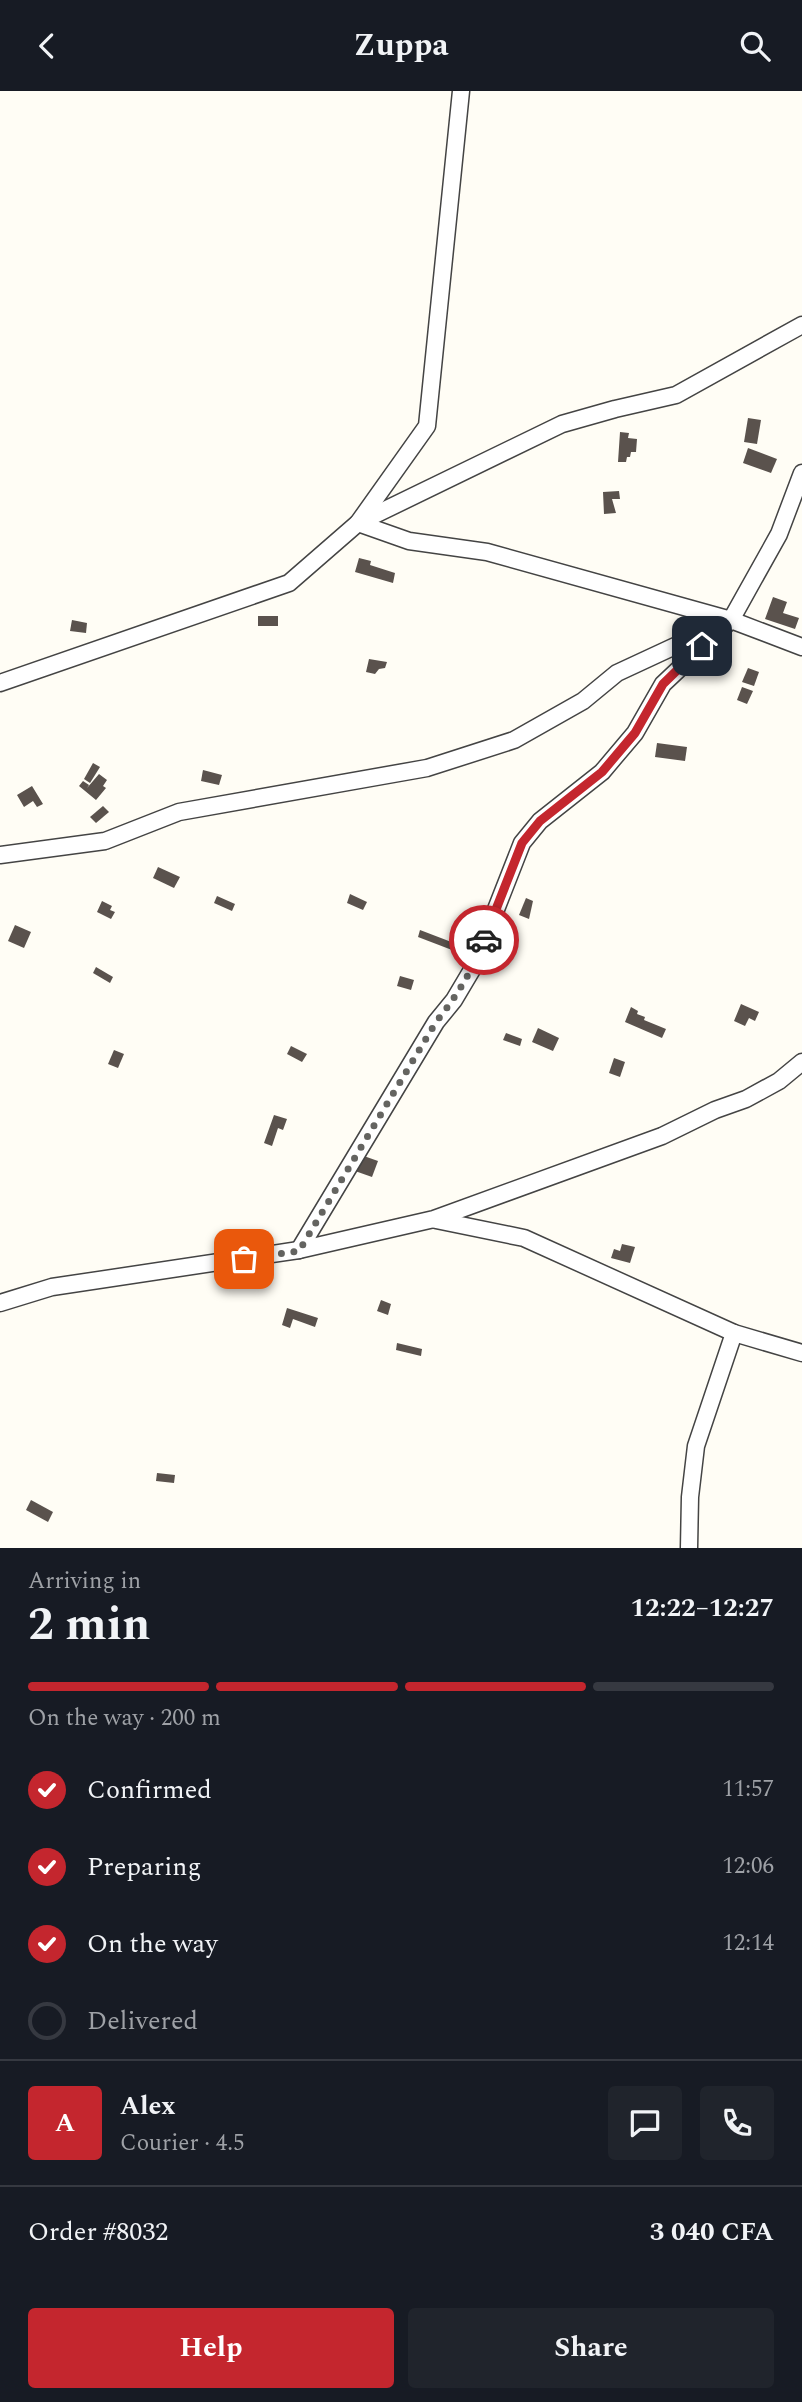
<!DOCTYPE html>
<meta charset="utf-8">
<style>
:root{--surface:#171b24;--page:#20242c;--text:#f1f3f6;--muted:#9ea1a6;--line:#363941;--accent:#c4262e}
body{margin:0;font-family:Spectral,serif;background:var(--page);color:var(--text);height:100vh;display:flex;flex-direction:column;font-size:26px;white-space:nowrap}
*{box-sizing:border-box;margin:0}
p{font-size:23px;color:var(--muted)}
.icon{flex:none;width:38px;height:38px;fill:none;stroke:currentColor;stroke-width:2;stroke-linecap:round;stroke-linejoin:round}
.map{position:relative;height:1457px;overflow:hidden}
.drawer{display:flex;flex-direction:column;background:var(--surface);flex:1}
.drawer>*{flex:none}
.pin{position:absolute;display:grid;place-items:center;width:60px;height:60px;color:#fff;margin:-30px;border-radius:14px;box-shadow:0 4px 10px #0006}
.courier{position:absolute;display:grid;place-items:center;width:70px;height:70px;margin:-35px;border:5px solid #c4262e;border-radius:50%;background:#fff;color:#222;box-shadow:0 2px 9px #0007}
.overview em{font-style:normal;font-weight:700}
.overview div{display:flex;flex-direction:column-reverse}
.overview{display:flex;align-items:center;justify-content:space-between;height:119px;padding:0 28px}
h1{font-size:46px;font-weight:700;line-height:52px}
.bar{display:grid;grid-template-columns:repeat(4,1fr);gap:10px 7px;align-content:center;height:84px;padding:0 28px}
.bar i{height:9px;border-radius:5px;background:var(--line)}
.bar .current{background:var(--accent)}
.bar p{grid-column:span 4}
.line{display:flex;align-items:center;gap:18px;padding:0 28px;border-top:2px solid var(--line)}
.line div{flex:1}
.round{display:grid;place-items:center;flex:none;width:74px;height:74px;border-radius:7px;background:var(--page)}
ol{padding:0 28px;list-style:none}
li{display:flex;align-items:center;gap:21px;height:77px}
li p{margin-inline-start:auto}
li .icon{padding:7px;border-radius:50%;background:var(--accent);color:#fff;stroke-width:4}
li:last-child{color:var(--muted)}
li i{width:38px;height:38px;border:4px solid var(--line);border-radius:50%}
.cta{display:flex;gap:14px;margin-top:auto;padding:14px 28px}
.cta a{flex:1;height:80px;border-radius:7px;background:var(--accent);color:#fff;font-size:28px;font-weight:700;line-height:80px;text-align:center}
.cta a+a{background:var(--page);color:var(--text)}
header{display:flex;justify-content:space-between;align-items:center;height:91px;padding:0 28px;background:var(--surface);font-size:32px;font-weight:700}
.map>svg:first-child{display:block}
.building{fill:#5a524d}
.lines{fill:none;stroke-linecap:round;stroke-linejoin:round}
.minor-casing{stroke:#444;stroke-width:19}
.minor{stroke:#fff;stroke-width:16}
.done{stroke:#646461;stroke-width:7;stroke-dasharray:0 12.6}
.route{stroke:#c4262e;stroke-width:9}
</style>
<header><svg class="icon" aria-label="back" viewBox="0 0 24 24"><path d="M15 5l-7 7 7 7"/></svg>Zuppa<svg class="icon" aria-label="search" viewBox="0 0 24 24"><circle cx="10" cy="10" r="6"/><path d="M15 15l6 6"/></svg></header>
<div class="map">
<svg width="802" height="1457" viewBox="0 0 802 1457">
<rect width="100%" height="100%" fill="#fffdf5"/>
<g class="building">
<polygon points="748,327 761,329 757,353 744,351"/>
<polygon points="620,341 629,342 628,347 637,348 636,361 631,361 630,366 627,366 626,371 618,371"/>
<polygon points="748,357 777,368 771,382 743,372"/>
<polygon points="619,400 620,408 612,408 616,422 604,423 603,401"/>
<polygon points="359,467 371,470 370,474 395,482 393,492 355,481"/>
<polygon points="773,506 787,511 783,522 799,527 795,538 765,528"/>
<rect x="258" y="525" width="20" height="10"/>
<polygon points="72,529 87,532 86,542 70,540"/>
<polygon points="369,568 387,571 385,577 379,578 375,583 366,581"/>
<polygon points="748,577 759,581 754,595 742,591"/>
<polygon points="742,596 753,600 747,613 737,609"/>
<polygon points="657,652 687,656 685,670 655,666"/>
<polygon points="93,672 100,676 90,692 84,688"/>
<polygon points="203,679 222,684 219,694 201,690"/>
<polygon points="99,683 107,689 103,695 106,697 96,709 79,695 83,690 89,694 87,697"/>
<polygon points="32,695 43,713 37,716 33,710 24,716 17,704"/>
<polygon points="103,715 109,721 96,732 90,726"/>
<polygon points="158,776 180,786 174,797 153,787"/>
<polygon points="350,803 367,811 363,819 347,812"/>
<polygon points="217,805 235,813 232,820 214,812"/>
<polygon points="526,807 533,810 529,828 519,824"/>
<polygon points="102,810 112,815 110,819 115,821 111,828 97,821"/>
<polygon points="15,834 31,841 24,857 8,850"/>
<polygon points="420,839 454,852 452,859 418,846"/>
<polygon points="96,876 113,886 110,892 93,882"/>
<polygon points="400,885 414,889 411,899 397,895"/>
<polygon points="741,913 759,921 755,930 749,927 745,935 734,930"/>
<polygon points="631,916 638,920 637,923 645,926 644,929 666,938 662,947 625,931"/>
<polygon points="538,937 559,947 553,960 532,951"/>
<polygon points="506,942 522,948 520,955 503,949"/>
<polygon points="291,955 307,963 302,971 287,963"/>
<polygon points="114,959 124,963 118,977 108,973"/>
<polygon points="614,967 625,971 620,986 609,982"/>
<polygon points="274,1024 287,1028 283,1039 278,1037 272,1055 264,1052"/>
<polygon points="361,1064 378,1070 372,1086 355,1080"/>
<polygon points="622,1153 635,1156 630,1172 611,1167 614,1158 620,1160"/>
<polygon points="381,1209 391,1213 388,1224 377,1220"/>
<polygon points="287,1217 318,1227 315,1236 293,1228 290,1237 282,1234"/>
<polygon points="397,1252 422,1258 421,1265 396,1259"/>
<polygon points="157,1382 175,1384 174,1392 156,1390"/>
<polygon points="31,1409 53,1421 48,1431 26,1419"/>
</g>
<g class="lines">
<defs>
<g id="minor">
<polyline points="360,431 562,333 615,318 676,304 802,234"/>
<polyline points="358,432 409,450 487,461 731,529 802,556"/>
<polyline points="0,592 289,492 358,432 427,335 461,0"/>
<polyline points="0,764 105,750 179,721 427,677 514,649 583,610 617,582 716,536"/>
<polyline points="436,1129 524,1147 734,1242 802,1262"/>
<polyline points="299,1159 436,931 454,909 473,877 522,752 540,730 602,681 635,642 663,593 731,529 779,443 802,382"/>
<polyline points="0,1212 52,1196 299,1159 434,1128 662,1045 715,1019 746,1008 779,990 802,971"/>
<polyline points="689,1457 690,1406 696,1355 734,1242"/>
</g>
</defs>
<use href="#minor" class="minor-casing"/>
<use href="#minor" class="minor"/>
</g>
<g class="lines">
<path class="done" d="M 244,1168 L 299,1160 L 436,931 C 457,905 472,880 484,849"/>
<polyline class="route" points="484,849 522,752 540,730 602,681 635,642 663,593 702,555"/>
</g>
</svg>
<div class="pin" style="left:244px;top:1168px;background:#ea580c"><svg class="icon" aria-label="bag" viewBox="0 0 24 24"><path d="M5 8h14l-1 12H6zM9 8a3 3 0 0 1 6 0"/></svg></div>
<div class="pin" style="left:702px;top:555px;background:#1f2937"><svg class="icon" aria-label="home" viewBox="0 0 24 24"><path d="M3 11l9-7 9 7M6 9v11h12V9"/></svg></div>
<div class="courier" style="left:484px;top:849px"><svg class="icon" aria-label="car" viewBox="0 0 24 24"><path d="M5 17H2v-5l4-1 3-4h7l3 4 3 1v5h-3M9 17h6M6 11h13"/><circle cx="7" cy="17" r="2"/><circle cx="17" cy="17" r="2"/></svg></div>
</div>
<section class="drawer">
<div class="overview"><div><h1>2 min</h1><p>Arriving in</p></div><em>12:22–12:27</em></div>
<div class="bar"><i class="current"></i><i class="current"></i><i class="current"></i><i></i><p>On the way · 200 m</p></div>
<ol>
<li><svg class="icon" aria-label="check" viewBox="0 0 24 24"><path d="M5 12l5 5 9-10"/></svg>Confirmed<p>11:57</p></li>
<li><svg class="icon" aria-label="check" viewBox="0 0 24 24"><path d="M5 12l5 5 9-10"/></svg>Preparing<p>12:06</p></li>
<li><svg class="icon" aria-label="check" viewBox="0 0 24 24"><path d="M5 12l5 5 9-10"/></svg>On the way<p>12:14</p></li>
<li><i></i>Delivered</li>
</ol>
<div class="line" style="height:126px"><b class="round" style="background:var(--accent);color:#fff">A</b><div><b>Alex</b><p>Courier · 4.5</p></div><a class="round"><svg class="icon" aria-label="chat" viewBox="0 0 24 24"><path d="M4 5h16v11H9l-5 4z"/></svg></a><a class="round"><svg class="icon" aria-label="phone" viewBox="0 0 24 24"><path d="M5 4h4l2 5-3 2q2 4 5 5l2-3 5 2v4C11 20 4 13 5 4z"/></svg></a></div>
<div class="line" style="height:91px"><div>Order #8032</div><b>3 040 CFA</b></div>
<div class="cta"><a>Help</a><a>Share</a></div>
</section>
